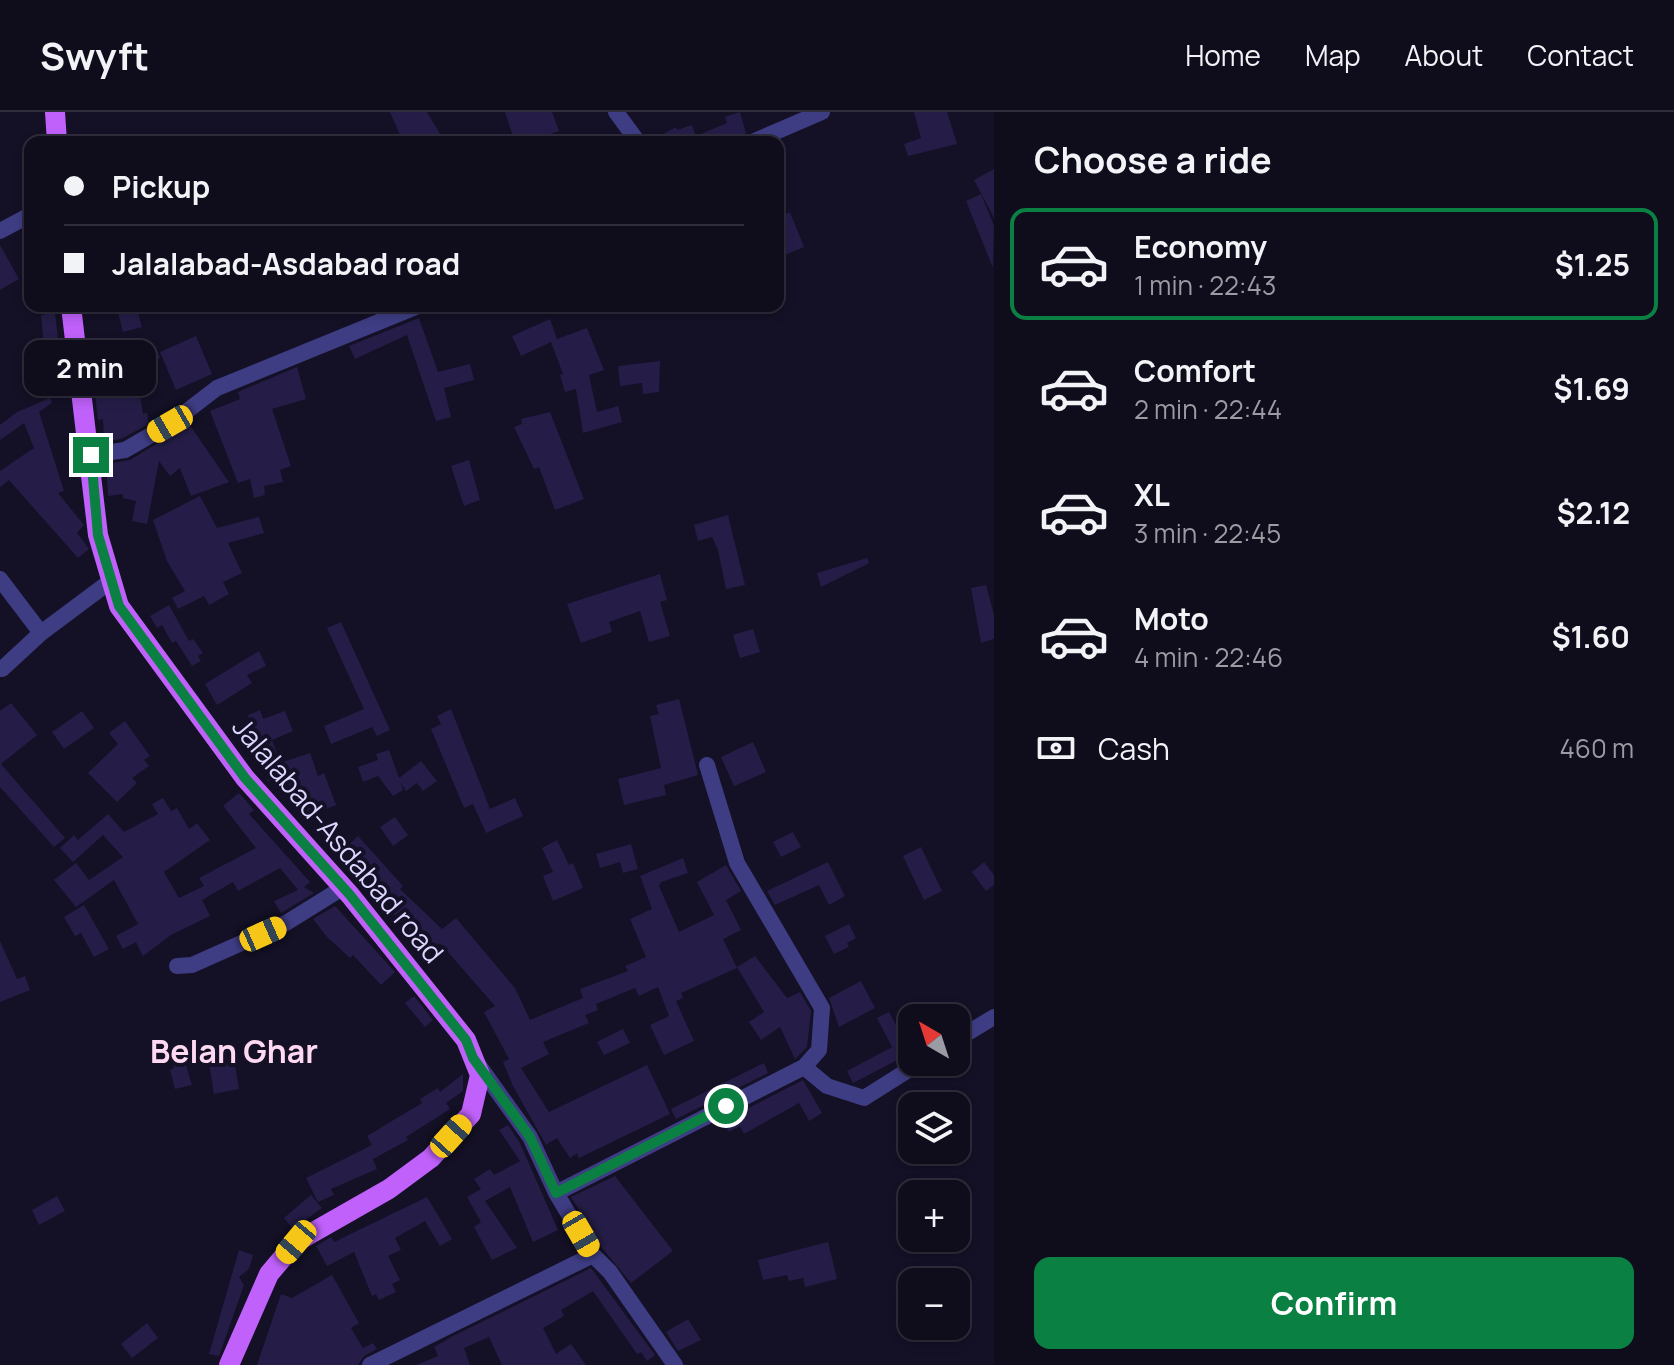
<!DOCTYPE html>
<meta charset="utf-8">
<style>
:root{--surface:#0f0c1c;--page:#1d1a29;--text:#f1f3f6;--muted:#9b9ba3;--line:#2f2c3b;--accent:#0b8043}
body{margin:0;font-family:Manrope,sans-serif;background:var(--page);color:var(--text);height:100vh;display:flex;flex-direction:column;font-size:30px;white-space:nowrap}
*{box-sizing:border-box;margin:0}
p{font-size:26px;color:var(--muted)}
.icon{flex:none;width:44px;height:44px;fill:none;stroke:currentColor;stroke-width:2;stroke-linecap:round;stroke-linejoin:round}
.map{position:relative;flex:1;overflow:hidden}
.panel{display:flex;flex-direction:column;background:var(--surface);width:680px}
.panel>*{flex:none}
.guide{position:absolute;left:24px;top:24px;width:760px;height:176px;border-radius:16px;box-shadow:0 4px 12px #0003,0 0 0 2px var(--line);display:grid;align-content:center;height:176px;padding:0 40px;background:var(--surface)}
.needle{width:52px;rotate:321deg}
.tools{position:absolute;left:898px;top:892px;display:grid;gap:16px}
.tools a{display:grid;place-items:center;width:72px;height:72px;border-radius:16px;background:var(--surface);box-shadow:0 4px 12px #0003,0 0 0 2px var(--line);font-size:40px}
.end{position:absolute;width:36px;height:36px;margin:-18px;border:10px solid #0b8043;background:#fff;box-shadow:0 0 0 4px #fff}
.from{border-radius:50%}
.bubble{position:absolute;height:56px;border-radius:16px;background:var(--surface);box-shadow:0 4px 12px #0003,0 0 0 2px var(--line);font-size:26px;font-weight:700;line-height:56px;text-align:center}
.car{position:absolute;width:24px;height:48px;margin:-24px -12px;border-radius:10px;box-shadow:0 0 6px 2px #0007;background:linear-gradient(#f5c518 24%,#345 0 40%,#f5c518 0 76%,#345 0 86%,#f5c518 0)}
.guide b{display:flex;align-items:center;gap:28px;height:76px;font-size:30px}
.guide b+b{border-top:2px solid var(--line)}
.guide i{width:20px;height:20px;background:var(--text)}
ul{padding:0;list-style:none}
li{display:flex;align-items:center;gap:24px;height:112px;margin:0 16px 12px;padding:0 24px;border:4px solid transparent;border-radius:16px}
li div{flex:1}
li b{display:block;font-size:30px}
li em{font-style:normal;font-weight:700}
li.current{border-color:var(--accent)}
li>.icon{width:72px;height:72px;stroke-width:1.5}
h2{padding:0 40px;font-size:36px;line-height:96px}
.pay{display:flex;align-items:center;gap:20px;height:88px;padding:0 40px;font-size:30px}
.pay p{margin-inline-start:auto}
.action{display:flex;gap:16px;margin-top:auto;padding:16px 40px}
.action a{flex:1;height:92px;border-radius:16px;background:var(--accent);color:#fff;font-size:32px;font-weight:700;line-height:92px;text-align:center}
header{display:flex;align-items:center;gap:48px;box-sizing:border-box;height:112px;padding:0 40px;background:var(--surface);border-bottom:2px solid var(--line)}
header strong{font-size:38px}
nav{display:flex;gap:44px;margin-inline-start:auto;font-size:28px}
main{display:flex;flex:1;min-height:0}
.map>svg:first-child{display:block}
</style>
<header>
<strong>Swyft</strong>
<nav><a>Home</a><a>Map</a><a>About</a><a>Contact</a></nav>
</header>
<main>
<div class="map">
<svg width="994" height="1253" viewBox="0 0 994 1253">
<rect width="100%" height="100%" fill="#141026"/>
<path fill="#251d47" d="M390 0H427L445 30H403Z
M505 0H552L559 19 528 30H515Z
M740 0 746 21 733 29 732 25 718 30H649L676 15 677 18 692 13 696 24 727 11 725 5Z
M914 0H947L957 32 908 44 904 32 921 26Z
M994 57V106L974 68Z
M981 82 994 114 993 156 966 89Z
M790 100 804 135 778 146V105Z
M0 133 19 167 0 178Z
M136 194 142 215 123 220 117 197Z
M55 201 63 270 48 272 41 203Z
M419 206 438 260 470 252 474 268 444 276 451 305 436 309 407 223 355 247 349 234Z
M550 207 557 227 587 216 604 258 589 263 597 300 618 294 622 310 583 321 576 277 565 280 560 263 563 262 551 230 521 244 512 224Z
M196 224 212 262 176 278 160 240Z
M154 233 160 246 136 258 143 302 147 301 149 312 121 327 104 330 103 307 98 308 91 249 110 243 112 253Z
M660 249 659 280 643 282 642 271 620 274 618 254Z
M297 255 306 287 272 297 291 354 280 358 283 370 264 374 265 383 254 386 250 367 238 371 210 299 240 287 238 280Z
M50 286 52 291 39 300 64 379 58 381 84 413 77 421 89 437 78 446 9 368 0 375V359L34 336 24 311 0 328V313L17 300Z
M550 300 584 387 555 398 539 355 534 357 514 315 522 312 521 307Z
M189 312 229 370 191 384 180 356 170 364 159 349 147 412 132 409 136 389 123 386V382L108 384 106 352 130 348Z
M469 348 480 388 464 394 451 354Z
M200 384 217 416 259 405 264 421 228 431 242 461 223 470 229 482 209 493 204 484 178 497 172 486 185 479 167 449 153 408Z
M728 403 745 473 726 477 718 438 712 425 698 429 694 413Z
M867 446 869 451 821 475 817 461Z
M660 462 667 488 660 490 670 524 649 530 640 499 609 510 612 520 581 531 567 492Z
M986 473 994 503V527L981 531 971 476Z
M169 493 189 529 193 527 203 541 198 544 201 549 192 554 176 529 172 531 162 513 157 516 150 504Z
M341 510 390 618 377 624 372 615 331 632 324 614 364 597 327 516Z
M753 517 760 540 740 546 733 523Z
M259 539 266 554 247 563 252 571 217 593 205 572Z
M679 587 698 663 664 673 666 683 624 693 618 667 661 656 650 604 659 602 656 593Z
M11 591 37 623 1 652 65 726 54 735 0 675V599Z
M451 597 490 697 515 686 523 704 486 721 473 692 464 696 431 617 441 612 437 604Z
M260 598 263 607 285 599 293 619 272 628 280 651 310 641 318 664 324 661 336 693 305 705 288 672 276 676 273 668 268 669 255 622 240 631 234 620 250 610 248 603Z
M82 599 94 616 64 637 52 620Z
M125 609 150 644 144 648 149 654 132 666 137 671 117 690 88 661 118 632 109 621Z
M753 630 766 660 734 674 721 645Z
M389 638 399 666 421 649 437 669 423 679 417 671 406 679 401 671 403 678 393 684 378 664 363 670 358 655 378 648 376 642Z
M239 681 254 698 249 702 310 770 304 775 314 781 281 801 274 789 298 778 280 756 238 779 233 770 202 788 210 804 171 823 143 844 136 830 123 837 116 824 138 812 114 768 76 795 54 768 76 751 89 768 123 745 103 723 73 750 60 736 74 723 78 728 108 702 124 720 158 702 152 692 163 686 171 699 177 696 189 717 197 711 210 728 164 760 179 786 204 774 199 766 256 736 223 694Z
M395 705 408 723 393 734 380 715Z
M793 720 801 735 781 745 773 730Z
M358 724 403 774 400 777 442 817 456 806 515 876 530 908 583 886 580 877 628 859 625 854 646 845 630 807 652 797 640 764 683 746 688 761 661 770 659 774 679 820 714 803 697 770 726 753 741 779 726 788 741 818 723 827 737 856 681 881 683 886 676 889 694 929 664 943 650 913 669 904 658 875 639 884 635 876 596 892 598 898 585 903 589 911 543 930 549 942 521 956 549 1000 647 953 670 1002 579 1046 577 1041 570 1046 557 1026 546 1033 513 974 503 950 509 947 484 900 495 894 440 831 434 837 427 829 424 832 392 801 398 794 345 736Z
M557 728 569 753 573 751 583 776 553 789 543 764 553 760 542 736Z
M631 732 638 757 623 761 620 750 600 756 596 742Z
M921 735 942 779 924 788 903 744Z
M828 750 845 784 829 793 819 773 775 793 767 779Z
M984 750 994 763V773L986 779 972 760Z
M84 793 109 837 94 845 81 821 75 824 64 805Z
M335 794 395 860 381 873 353 843 350 846 327 825 313 807Z
M849 812 856 826 847 831 849 835 834 842 825 824Z
M0 829 17 867 25 864 30 878 0 890Z
M755 844 787 886 800 880 811 899 807 935 795 947 780 915 761 928 749 910 764 900 737 855Z
M861 869 875 896 839 915 829 886Z
M414 884 433 908 425 915 405 891Z
M889 900 911 941 853 971 847 959 892 935 877 906Z
M623 917 630 931 604 943 597 930Z
M184 947 192 973 175 977 170 958 174 956 172 950Z
M234 947 239 977 214 982 209 951Z
M764 951 768 961 676 1007 671 997Z
M463 962V979L446 991 450 997 406 1025 408 1028 373 1047 377 1057 331 1077 334 1083 318 1090 306 1066 372 1033 367 1024 422 991 420 987 438 976 440 980Z
M803 968 822 1001 809 1009 799 991 744 1022 740 1014 729 1020 723 1009Z
M508 1013 520 1031 558 1118 533 1130 510 1075 485 1089 517 1136 492 1148 474 1115 481 1110 467 1085 481 1077 474 1067 490 1057 494 1063 520 1049 499 1018Z
M615 1064 673 1139 631 1171 602 1136 571 1085Z
M311 1083 322 1096 293 1117 284 1106Z
M57 1084 65 1099 39 1113 32 1098Z
M427 1085 452 1127 440 1134 425 1109 395 1126 401 1138 388 1144 400 1168 392 1172 396 1180 379 1188 376 1182 372 1184 354 1140 327 1154 316 1134 331 1125 334 1130Z
M828 1130 837 1167 805 1175 803 1166 789 1169 787 1163 763 1168 758 1148Z
M239 1138 253 1143 249 1157 239 1165 244 1173 219 1244 209 1242Z
M591 1156 655 1243 647 1249 641 1240 637 1242 593 1179 561 1198 564 1204 543 1216 556 1242 571 1232 586 1253H502L489 1225 464 1236 470 1253H416L438 1244 434 1235 453 1224Z
M332 1163 359 1211 351 1216 363 1236 373 1231 377 1237 364 1244 358 1253H257L281 1182 292 1186Z
M688 1207 701 1228 678 1239 666 1220Z
M147 1211 158 1226 132 1246 121 1232Z"/>
<g fill="none" stroke-linecap="round" stroke-linejoin="round">
<path stroke="#3e3d84" stroke-width="16" d="M616 0 638 30
M752 30 822 0
M0 119 30 103
M91 343 125 338 170 312 217 276 418 194
M0 467 41 521
M2 557 41 521 112 468
M707 653 737 751 822 896 819 938 804 955
M177 854 192 853 286 811 344 775
M956 928 994 905
M477 951 530 1025 556 1081 593 1143 610 1160 675 1253
M556 1081 804 955 827 974 864 986 921 950
M370 1253 593 1143"/>
<path stroke="#bf61fa" stroke-width="20" d="M55 0 57 30
M71 194 98 423 119 494 245 666 350 783 466 928 480 963 471 1002 431 1046 389 1077 296 1130 269 1162 229 1253"/>
</g>
<g fill="none" stroke-linecap="round" stroke-linejoin="round">
<path stroke="#0b8043" stroke-width="10" d="M91 343 98 423 119 494 245 666 350 783 466 928 473 946 530 1025 556 1081 726 994"/>
</g>
<g text-anchor="middle" stroke-width="8" stroke-linejoin="round" paint-order="stroke">
<g font-size="28" fill="#dbd7fe" stroke="#141026">
<text transform="translate(338 728) rotate(50)" y="10">Jalalabad-Asdabad road</text>
</g>
<g font-size="32" font-weight="bold" fill="#fed9f1" stroke="#141026">
<text x="234" y="951">Belan Ghar</text>
</g>
</g>
</svg>
<div class="tools">
<a><svg class="needle" viewBox="-14 -14 28 28"><path d="M0-13l5 13h-10z" fill="#e53935"/><path d="M0 13l5-13h-10z" fill="#9b9ba3"/></svg></a>
<a><svg class="icon" aria-label="layers" viewBox="0 0 24 24"><path d="M12 4l9 5-9 5-9-5zM3 14l9 5 9-5"/></svg></a>
<a>+</a>
<a>−</a>
</div>
<i class="end from" style="left:726px;top:994px"></i>
<i class="end" style="left:91px;top:343px"></i>
<div class="bubble" style="left:24px;top:228px;width:132px">2 min</div>
<i class="car" style="left:170px;top:312px;rotate:240deg"></i>
<i class="car" style="left:263px;top:822px;rotate:66deg"></i>
<i class="car" style="left:451px;top:1024px;rotate:42deg"></i>
<i class="car" style="left:581px;top:1122px;rotate:150deg"></i>
<i class="car" style="left:296px;top:1130px;rotate:220deg"></i>
<div class="guide">
<b><i class="from"></i>Pickup</b>
<b><i></i>Jalalabad-Asdabad road</b>
</div>
</div>
<section class="panel">
<h2>Choose a ride</h2>
<ul>
<li class="current"><svg class="icon" aria-label="car" viewBox="0 0 24 24"><path d="M5 17H2v-5l4-1 3-4h7l3 4 3 1v5h-3M9 17h6M6 11h13"/><circle cx="7" cy="17" r="2"/><circle cx="17" cy="17" r="2"/></svg><div><b>Economy</b><p>1 min · 22:43</p></div><em>$1.25</em></li>
<li><svg class="icon" aria-label="car" viewBox="0 0 24 24"><path d="M5 17H2v-5l4-1 3-4h7l3 4 3 1v5h-3M9 17h6M6 11h13"/><circle cx="7" cy="17" r="2"/><circle cx="17" cy="17" r="2"/></svg><div><b>Comfort</b><p>2 min · 22:44</p></div><em>$1.69</em></li>
<li><svg class="icon" aria-label="car" viewBox="0 0 24 24"><path d="M5 17H2v-5l4-1 3-4h7l3 4 3 1v5h-3M9 17h6M6 11h13"/><circle cx="7" cy="17" r="2"/><circle cx="17" cy="17" r="2"/></svg><div><b>XL</b><p>3 min · 22:45</p></div><em>$2.12</em></li>
<li><svg class="icon" aria-label="car" viewBox="0 0 24 24"><path d="M5 17H2v-5l4-1 3-4h7l3 4 3 1v5h-3M9 17h6M6 11h13"/><circle cx="7" cy="17" r="2"/><circle cx="17" cy="17" r="2"/></svg><div><b>Moto</b><p>4 min · 22:46</p></div><em>$1.60</em></li>
</ul>
<div class="pay"><svg class="icon" aria-label="cash" viewBox="0 0 24 24"><path d="M3 7h18v10H3z"/><circle cx="12" cy="12" r="2"/></svg>Cash<p>460 m</p></div>
<div class="action"><a>Confirm</a></div>
</section>
</main>
